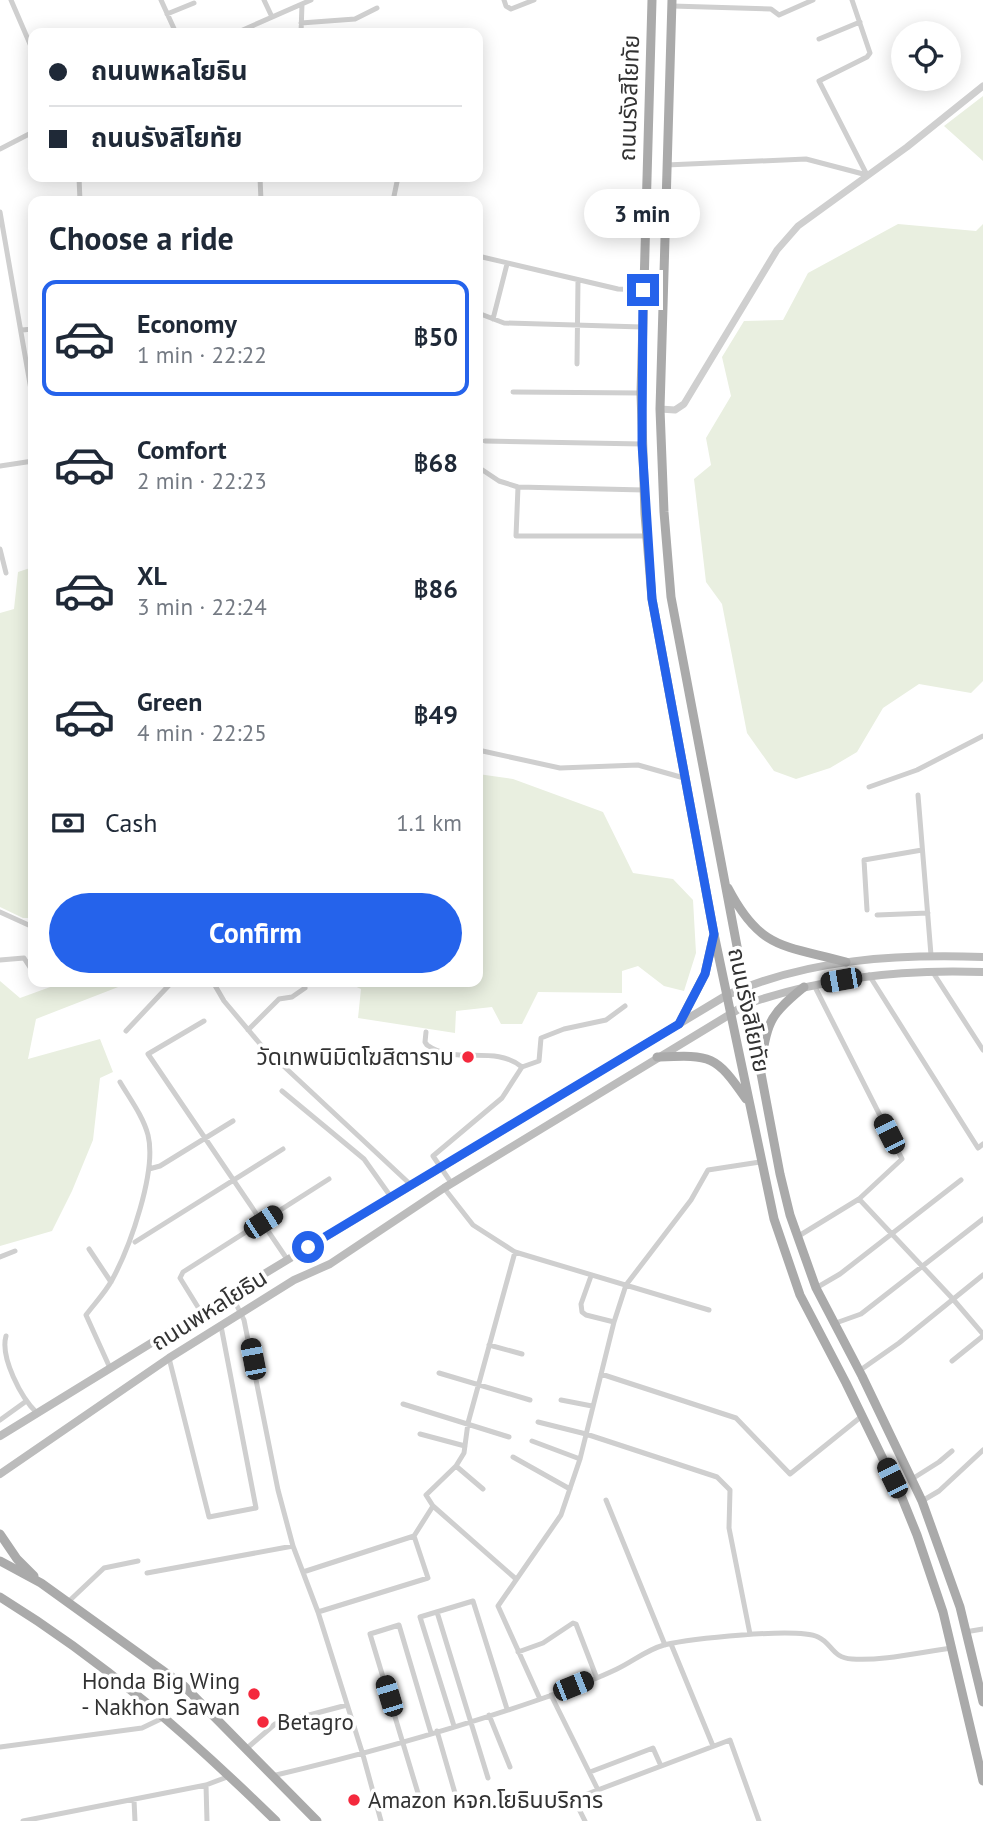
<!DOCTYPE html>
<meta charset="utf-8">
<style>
:root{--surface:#fff;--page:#f6f6f7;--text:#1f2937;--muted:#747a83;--line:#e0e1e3;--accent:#2563eb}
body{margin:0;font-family:"PT Sans","Noto Sans Thai",sans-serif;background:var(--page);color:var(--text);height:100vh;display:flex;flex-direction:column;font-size:26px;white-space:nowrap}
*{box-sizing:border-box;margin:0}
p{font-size:23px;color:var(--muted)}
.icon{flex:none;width:38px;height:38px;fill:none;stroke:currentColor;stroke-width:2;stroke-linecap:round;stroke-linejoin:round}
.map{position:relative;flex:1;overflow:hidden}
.sheet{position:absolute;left:28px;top:196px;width:455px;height:791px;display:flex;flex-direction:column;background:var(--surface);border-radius:14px;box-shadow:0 4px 18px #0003}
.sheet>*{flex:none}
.banner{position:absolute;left:28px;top:28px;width:455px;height:154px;border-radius:14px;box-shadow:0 4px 18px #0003;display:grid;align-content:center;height:154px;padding:0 21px;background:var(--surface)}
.tools{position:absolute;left:891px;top:21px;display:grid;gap:14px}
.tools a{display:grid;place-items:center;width:70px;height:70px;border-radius:50%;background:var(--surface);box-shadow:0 4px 18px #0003;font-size:35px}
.end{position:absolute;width:32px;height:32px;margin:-16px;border:9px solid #2563eb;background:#fff;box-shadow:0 0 0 4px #fff}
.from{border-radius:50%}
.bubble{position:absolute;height:49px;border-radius:24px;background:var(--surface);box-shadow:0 4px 18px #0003;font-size:23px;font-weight:600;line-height:49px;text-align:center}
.car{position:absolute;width:21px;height:42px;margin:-21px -10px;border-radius:9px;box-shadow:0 0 5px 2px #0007;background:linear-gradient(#222 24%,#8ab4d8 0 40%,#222 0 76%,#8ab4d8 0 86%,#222 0)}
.banner b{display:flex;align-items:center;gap:24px;height:66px;font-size:26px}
.banner b+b{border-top:2px solid var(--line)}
.banner i{width:18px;height:18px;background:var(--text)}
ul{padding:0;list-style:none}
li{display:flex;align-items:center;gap:21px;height:116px;margin:0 14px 10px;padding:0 7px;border:4px solid transparent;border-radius:14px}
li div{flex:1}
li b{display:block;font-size:26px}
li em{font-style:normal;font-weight:600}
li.selected{border-color:var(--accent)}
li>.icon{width:63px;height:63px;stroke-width:1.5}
h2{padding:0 21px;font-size:32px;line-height:84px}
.pay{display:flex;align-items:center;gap:18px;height:77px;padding:0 21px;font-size:26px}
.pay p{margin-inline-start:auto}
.button{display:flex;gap:14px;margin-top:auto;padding:14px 21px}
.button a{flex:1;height:80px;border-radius:42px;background:var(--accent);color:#fff;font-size:28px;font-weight:600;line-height:80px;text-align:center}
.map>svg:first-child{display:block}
</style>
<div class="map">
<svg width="983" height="1821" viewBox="0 0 983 1821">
<rect width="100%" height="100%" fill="#fff"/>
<path fill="#e9efe0" d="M983 96V161L944 126Z
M898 224 976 231 983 224V681L971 693 919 684 883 708 857 752 830 768 796 779 774 771 747 733 722 604 706 582 694 479 711 465 706 438 731 396 722 357 744 321 783 320 808 273Z
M33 567V918H23L0 907V613L14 609 18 572Z
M478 774 513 779 603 812 633 873 673 879 693 900 696 953 684 991 664 986 638 966 622 971V993L538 992 522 1024H501L492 1007 456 1011 455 1033 358 1018 361 989 346 982H478Z
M0 981 20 998 64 982H131L36 1019 28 1059 100 1039 113 1072 100 1078 93 1140 72 1191 52 1231 0 1246Z"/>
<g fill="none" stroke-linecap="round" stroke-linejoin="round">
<path stroke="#cfcfcf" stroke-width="5" d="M11 0 33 51
M161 0 176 33
M264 0 272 17
M504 0 506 6 511 9 534 0
M852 0 870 53 867 57 819 81 867 175
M672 6 771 9 779 15 813 0
M167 14 194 3
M301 23 355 19 377 8
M236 33 311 0
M301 33 302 4
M819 39 860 22
M0 149 33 132
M666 165 806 159 867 175
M79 177 80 201
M260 177 261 201
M393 201 398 177
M0 212 33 401
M478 256 618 289 643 290
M478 313 504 323 642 327
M493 319 507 264
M22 330 33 329
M577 364 578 280
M513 392 641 393
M485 441 642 444
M0 466 33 461
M478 467 499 481 518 487 644 490
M518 487 516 536H647
M0 549 6 573
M478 750 560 768 638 765 684 778
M869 787 917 770 983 736
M918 795 931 955
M867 910 864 860 922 850
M0 912 33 927
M877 915 928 913
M0 960 24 958 33 972
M932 971 983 1050
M869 975 978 1148 983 1144
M213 982 224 1001 261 1045 411 1185
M204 1021 148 1054 287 1259
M248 1030 279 999 292 997 305 988
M126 1031 172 982
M426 1032 425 1042 427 1045C456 1066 494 1044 522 1067
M282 1091 364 1159 391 1197
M149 1169 160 1166 233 1121
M452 1184 433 1156 502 1098 522 1067 539 1061 541 1038 564 1029 606 1020 625 1006
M444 1188 473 1225 515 1252 709 1310
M859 1199 952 1298 983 1334
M797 1237 859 1199 902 1159 814 985
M135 1242 283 1149
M89 1249 111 1282
M0 1257 15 1251
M591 1276 581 1304 582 1312 586 1315 614 1322
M816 1288 840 1274 961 1180
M231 1294 244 1320 278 1490 293 1546 318 1612 363 1755 381 1821
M201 1312 180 1278 183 1272 329 1179
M833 1324 861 1314 983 1219
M6 1336C0 1357 21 1398 37 1413
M489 1345 522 1354
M169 1358 209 1517 256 1508 221 1326
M952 1361 983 1336
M110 1368 86 1315C94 1304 105 1293 112 1280 130 1247 157 1171 148 1135 143 1116 130 1099 120 1082
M859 1371 899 1343 983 1275
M439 1373 530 1400
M601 1374 736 1418 790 1474 862 1416
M561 1400 592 1406
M403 1404 509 1437
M0 1420 25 1402
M538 1422 586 1434 717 1477 730 1490 729 1528 750 1634
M420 1434 465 1446
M532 1441 580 1459
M513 1457 570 1489
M456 1466 483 1489
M912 1479 939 1462 952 1451
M606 1500 665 1645
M922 1501 939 1491 983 1450
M433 1506 516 1579
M414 1536 433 1506 426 1495 456 1466 464 1453 468 1423 515 1252
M303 1572 414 1536 428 1578 318 1612
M147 1573 293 1546
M67 1603 104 1568 138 1561
M437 1612 488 1778
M965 1632 983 1629
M671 1644 713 1746
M518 1652 543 1643 573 1623 576 1624 596 1676
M551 1695 598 1790
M540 1699 498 1606 561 1515 580 1459 614 1322 626 1285 691 1200 708 1170 760 1162
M489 1715 510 1767
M454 1726 420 1617 473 1601 507 1709
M437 1731 457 1800
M0 1747 142 1728 165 1717
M246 1749 275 1724 347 1705
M590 1772 653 1748 661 1766
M272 1776C362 1755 451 1730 538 1700 564 1691 592 1681 617 1669 634 1661 646 1650 664 1645 689 1639 796 1627 818 1637 832 1643 832 1658 852 1659 885 1661 920 1652 952 1648
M206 1785 207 1821
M134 1800 135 1821
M421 1803 370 1634 399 1625 431 1733
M23 1821 206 1785 230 1776
M585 1821 574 1799 730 1740 759 1821"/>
<path stroke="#cfcfcf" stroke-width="7" d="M660 409 675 410 684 404 777 250 798 226 907 147 983 86"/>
<path stroke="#bcbcbc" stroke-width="8" d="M0 1436 244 1286 727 995C808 959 896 954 983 957
M0 1474 169 1358 294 1280 330 1264 444 1188 747 1004C824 977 903 969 983 972"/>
<path stroke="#aaa" stroke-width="9" d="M652 0 641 393 645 514 652 599 714 934 774 1219 800 1295 846 1383 902 1498 917 1535 943 1612 983 1781
M672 0 660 409 664 512 671 597 780 1174 790 1215 816 1288 862 1376 922 1501 960 1607 983 1702
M728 888C761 951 784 945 846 962
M679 1024 705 974 713 938
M657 1057C711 1055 715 1054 746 1099
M762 1061C766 1021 773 1012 804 987
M0 1534 17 1559 34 1576
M0 1561 41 1583 184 1686 317 1821
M0 1597C104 1661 189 1736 276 1821"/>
</g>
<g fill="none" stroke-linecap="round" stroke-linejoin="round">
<path stroke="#2563eb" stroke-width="9" d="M308 1247 679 1024 705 974 714 934 652 599 642 444 643 290"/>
</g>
<g fill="#f4293d" stroke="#fff" stroke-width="2.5">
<circle cx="468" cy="1057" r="7"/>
<circle cx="254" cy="1694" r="7"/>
<circle cx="263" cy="1722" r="7"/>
<circle cx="354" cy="1800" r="7"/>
</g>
<g text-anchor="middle" stroke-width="7" stroke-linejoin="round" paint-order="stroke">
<g font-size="23" fill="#323232" stroke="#fff">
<text transform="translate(629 98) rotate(-88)" y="8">ถนนรังสิโยทัย</text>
<text transform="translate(749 1010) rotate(78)" y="8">ถนนรังสิโยทัย</text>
<text transform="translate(209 1310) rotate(-32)" y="8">ถนนพหลโยธิน</text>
</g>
<g font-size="23" fill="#323232" stroke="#fff" text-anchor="end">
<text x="454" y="1065">วัดเทพนิมิตโฆสิตาราม</text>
<text x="240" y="1689">Honda Big Wing<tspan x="240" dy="26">- Nakhon Sawan</tspan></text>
<text x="277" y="1730" text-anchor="start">Betagro</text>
<text x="368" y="1808" text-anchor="start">Amazon หจก.โยธินบริการ</text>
</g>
</g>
</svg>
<div class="tools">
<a><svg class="icon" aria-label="locate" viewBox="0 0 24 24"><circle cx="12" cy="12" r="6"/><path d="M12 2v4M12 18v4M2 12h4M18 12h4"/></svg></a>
</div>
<i class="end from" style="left:308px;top:1247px"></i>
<i class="end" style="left:643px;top:290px"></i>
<div class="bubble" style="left:584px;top:189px;width:116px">3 min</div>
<i class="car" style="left:841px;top:980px;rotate:260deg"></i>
<i class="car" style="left:889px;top:1134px;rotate:333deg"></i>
<i class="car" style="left:263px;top:1222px;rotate:57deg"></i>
<i class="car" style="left:253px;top:1359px;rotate:349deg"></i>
<i class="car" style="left:892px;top:1478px;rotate:334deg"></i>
<i class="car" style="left:573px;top:1686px;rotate:68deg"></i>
<i class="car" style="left:389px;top:1696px;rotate:343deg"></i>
<div class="banner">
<b><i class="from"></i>ถนนพหลโยธิน</b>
<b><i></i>ถนนรังสิโยทัย</b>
</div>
<section class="sheet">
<h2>Choose a ride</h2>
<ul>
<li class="selected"><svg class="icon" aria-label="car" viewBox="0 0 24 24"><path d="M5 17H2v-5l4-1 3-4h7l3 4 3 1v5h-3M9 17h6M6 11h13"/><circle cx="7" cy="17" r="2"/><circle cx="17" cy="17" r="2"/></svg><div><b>Economy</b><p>1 min · 22:22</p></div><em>฿50</em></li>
<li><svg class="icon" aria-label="car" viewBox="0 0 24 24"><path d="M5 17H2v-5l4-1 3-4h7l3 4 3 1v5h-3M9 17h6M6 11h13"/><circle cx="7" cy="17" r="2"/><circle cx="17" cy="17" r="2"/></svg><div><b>Comfort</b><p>2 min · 22:23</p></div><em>฿68</em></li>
<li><svg class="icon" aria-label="car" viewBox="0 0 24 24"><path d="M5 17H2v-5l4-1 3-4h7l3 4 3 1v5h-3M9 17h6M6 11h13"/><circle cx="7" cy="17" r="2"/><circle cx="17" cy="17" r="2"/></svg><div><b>XL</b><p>3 min · 22:24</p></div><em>฿86</em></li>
<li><svg class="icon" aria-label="car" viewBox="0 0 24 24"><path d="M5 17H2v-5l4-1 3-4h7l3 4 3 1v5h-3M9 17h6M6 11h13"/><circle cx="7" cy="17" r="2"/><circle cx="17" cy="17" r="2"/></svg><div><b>Green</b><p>4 min · 22:25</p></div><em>฿49</em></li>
</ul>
<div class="pay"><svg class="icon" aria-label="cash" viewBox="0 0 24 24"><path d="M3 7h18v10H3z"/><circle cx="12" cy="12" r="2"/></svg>Cash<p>1.1 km</p></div>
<div class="button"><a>Confirm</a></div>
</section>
</div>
